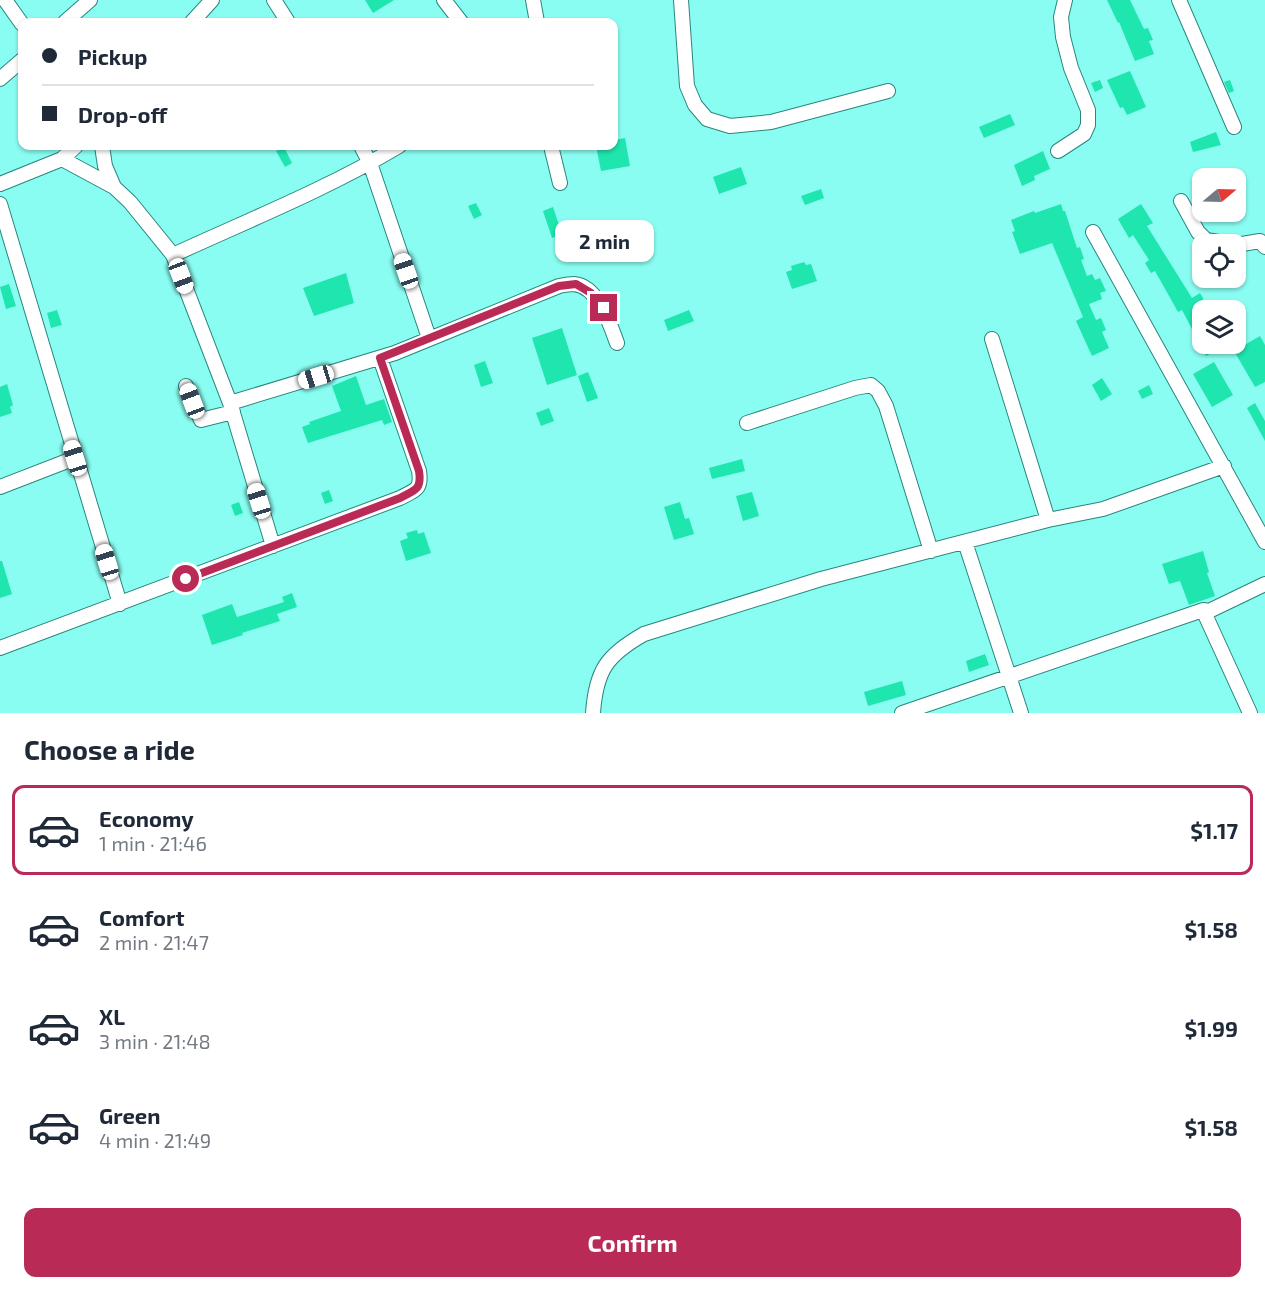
<!DOCTYPE html>
<meta charset="utf-8">
<style>
:root{--surface:#fff;--page:#f2f2f3;--text:#1f2937;--muted:#747a83;--line:#e0e1e3;--accent:#b92a57}
body{margin:0;font-family:"Exo 2",sans-serif;background:var(--page);color:var(--text);height:100vh;display:flex;flex-direction:column;font-size:22px;white-space:nowrap}
*{box-sizing:border-box;margin:0}
p{font-size:20px;color:var(--muted)}
.icon{flex:none;width:33px;height:33px;fill:none;stroke:currentColor;stroke-width:2;stroke-linecap:round;stroke-linejoin:round}
.map{position:relative;height:713px;overflow:hidden}
.drawer{display:flex;flex-direction:column;background:var(--surface);flex:1}
.drawer>*{flex:none}
.hud{position:absolute;left:18px;top:18px;width:600px;height:132px;border-radius:12px;box-shadow:0 2px 4px #0004;display:grid;align-content:center;height:132px;padding:0 24px;background:var(--surface)}
.needle{width:39px;rotate:71deg}
.tools{position:absolute;left:1192px;top:168px;display:grid;gap:12px}
.tools a{display:grid;place-items:center;width:54px;height:54px;border-radius:12px;background:var(--surface);box-shadow:0 2px 4px #0004;font-size:30px}
.end{position:absolute;width:27px;height:27px;margin:-14px;border:8px solid #b92a57;background:#fff;box-shadow:0 0 0 3px #fff}
.from{border-radius:50%}
.bubble{position:absolute;height:42px;border-radius:12px;background:var(--surface);box-shadow:0 2px 4px #0004;font-size:20px;font-weight:700;line-height:42px;text-align:center}
.car{position:absolute;width:18px;height:36px;margin:-18px -9px;border-radius:8px;box-shadow:0 0 4px 2px #0007;background:linear-gradient(#fff 24%,#345 0 40%,#fff 0 76%,#345 0 86%,#fff 0)}
.hud b{display:flex;align-items:center;gap:21px;height:57px;font-size:22px}
.hud b+b{border-top:2px solid var(--line)}
.hud i{width:15px;height:15px;background:var(--text)}
ul{padding:0;list-style:none}
li{display:flex;align-items:center;gap:18px;height:90px;margin:0 12px 9px;padding:0 12px;border:3px solid transparent;border-radius:12px}
li div{flex:1}
li b{display:block;font-size:22px}
li em{font-style:normal;font-weight:700}
li.current{border-color:var(--accent)}
li>.icon{width:54px;height:54px;stroke-width:1.5}
h2{padding:0 24px;font-size:27px;line-height:72px}
.button{display:flex;gap:12px;margin-top:auto;padding:12px 24px}
.button a{flex:1;height:69px;border-radius:12px;background:var(--accent);color:#fff;font-size:24px;font-weight:700;line-height:69px;text-align:center}
.map>svg:first-child{display:block}
</style>
<div class="map">
<svg width="1265" height="713" viewBox="0 0 1265 713">
<rect width="100%" height="100%" fill="#8afdf2"/>
<path fill="#1fe5af" d="M365 0H394L373 13Z
M1107 0H1130L1144 29 1148 28 1153 40 1149 41 1154 54 1135 61 1119 22 1118 23Z
M1130 71 1146 107 1127 115 1123 107 1120 108 1107 80Z
M1100 80 1103 88 1095 92 1091 83Z
M1230 80 1234 91 1229 93 1224 82Z
M1010 114 1015 125 984 138 979 127Z
M1216 132 1221 145 1193 152 1190 142Z
M625 138 630 166 601 171 596 146H614V140Z
M284 147 292 163 285 167 276 151Z
M1043 151 1050 169 1034 176 1035 180 1022 186 1014 165Z
M741 167 747 184 719 194 713 177Z
M821 189 824 198 805 205 801 196Z
M476 203 482 215 474 219 468 206Z
M1061 204 1063 211H1065L1077 248 1080 247 1084 259 1081 260 1087 276 1092 274 1095 280 1100 278 1106 291 1100 293 1102 299 1089 304 1096 320 1101 318 1106 330 1102 332 1109 348 1092 356 1076 321 1083 317 1052 243 1020 254 1012 232 1015 231 1011 220 1034 211 1035 213Z
M1141 204 1153 223 1147 226 1192 298 1200 293 1203 298V344H1230L1206 356 1182 310 1178 312 1155 271 1151 273 1145 263 1149 260 1133 235 1129 238 1118 219Z
M553 207 562 234 552 238 543 211Z
M804 262 806 265 811 264 817 281 792 289 786 272 792 270 791 266Z
M346 273 354 303 314 316 303 288Z
M9 284 16 306 6 309 0 287Z
M57 310 62 325 51 328 47 313Z
M689 310 694 321 668 331 664 320Z
M562 328 577 375 547 385 532 338Z
M1260 336 1265 345V382L1255 387 1234 351Z
M485 361 493 383 481 387 474 365Z
M1214 362 1233 395 1212 407 1193 374Z
M588 372 598 398 587 402 578 376Z
M356 376 366 405 384 399 392 422 384 425 382 420 308 443 302 427 310 424 309 422 341 411 332 386Z
M1102 378 1112 394 1101 401 1092 385Z
M7 384 13 405 10 407 12 413 0 417V387Z
M1149 385 1153 394 1142 399 1138 391Z
M1255 403 1265 421V441L1247 408Z
M549 408 554 421 541 426 536 413Z
M742 459 745 471 712 479 709 468Z
M329 490 333 501 325 504 321 493Z
M752 492 759 516 743 521 736 496Z
M239 502 243 513 235 516 231 505Z
M680 502 685 519 689 518 694 534 674 540 664 507Z
M417 530 418 534 424 532 431 553 406 561 400 541 408 538 406 533Z
M1203 551 1209 572 1207 573 1215 596 1189 605 1180 581 1169 584 1162 564Z
M0 561H2L12 594 0 598Z
M292 593 297 607 277 614 280 621 242 633 243 635 212 645 202 615 232 604 237 617 284 602 282 597Z
M985 654 989 665 969 672 966 661Z
M902 681 906 695 868 706 864 692Z"/>
<g fill="none" stroke-linecap="round" stroke-linejoin="round">
<defs>
<path id="minor" d="M5 0 22 24
M274 0 288 22
M444 0 461 22
M533 0 537 22
M681 0 687 86 695 105 707 119 730 126 771 122 888 91
M1179 0 1234 127
M65 22 90 0
M192 22 212 0
M0 79 22 60
M102 146 105 166 114 187
M361 146 370 163 429 338
M551 146 560 183
M1058 151 1084 134 1088 125V110L1071 68 1063 37 1061 17 1065 0
M62 159 114 187 130 202 173 255 230 403 273 546
M0 184 62 159 76 146
M1181 201 1198 232 1206 240 1231 244
M0 204 120 604
M1093 232 1265 542
M1236 245 1260 241 1265 247
M173 255C249 220 327 189 399 146
M992 339 1048 520
M186 386 201 420 233 412
M230 403 395 353 559 286C564 285 569 284 574 284 598 286 610 324 617 343
M747 423 855 388 871 385 878 391 886 406 931 551
M0 487 75 458
M965 542 1021 713
M1203 610 1250 713
M0 648 400 498C415 490 422 490 419 471L380 358
M593 713C596 670 607 655 644 634L821 579 1048 520 1103 509 1224 466
M902 713 1203 610 1209 611 1265 584"/>
</defs>
<use href="#minor" stroke="#29867e" stroke-width="16"/>
<use href="#minor" stroke="#fff" stroke-width="14"/>
</g>
<g fill="none" stroke-linecap="round" stroke-linejoin="round">
<path stroke="#b92a57" stroke-width="8" d="M186 579 400 498C415 490 422 490 419 471L380 358 559 286 576 284 591 293 604 308"/>
</g>
</svg>
<div class="tools">
<a><svg class="needle" viewBox="-14 -14 28 28"><path d="M0-13l5 13h-10z" fill="#e53935"/><path d="M0 13l5-13h-10z" fill="#747a83"/></svg></a>
<a><svg class="icon" aria-label="locate" viewBox="0 0 24 24"><circle cx="12" cy="12" r="6"/><path d="M12 2v4M12 18v4M2 12h4M18 12h4"/></svg></a>
<a><svg class="icon" aria-label="layers" viewBox="0 0 24 24"><path d="M12 4l9 5-9 5-9-5zM3 14l9 5 9-5"/></svg></a>
</div>
<i class="end from" style="left:186px;top:579px"></i>
<i class="end" style="left:604px;top:308px"></i>
<div class="bubble" style="left:555px;top:220px;width:99px">2 min</div>
<i class="car" style="left:406px;top:271px;rotate:341deg"></i>
<i class="car" style="left:181px;top:276px;rotate:159deg"></i>
<i class="car" style="left:316px;top:377px;rotate:253deg"></i>
<i class="car" style="left:192px;top:401px;rotate:339deg"></i>
<i class="car" style="left:75px;top:458px;rotate:343deg"></i>
<i class="car" style="left:259px;top:501px;rotate:343deg"></i>
<i class="car" style="left:107px;top:562px;rotate:343deg"></i>
<div class="hud">
<b><i class="from"></i>Pickup</b>
<b><i></i>Drop-off</b>
</div>
</div>
<section class="drawer">
<h2>Choose a ride</h2>
<ul>
<li class="current"><svg class="icon" aria-label="car" viewBox="0 0 24 24"><path d="M5 17H2v-5l4-1 3-4h7l3 4 3 1v5h-3M9 17h6M6 11h13"/><circle cx="7" cy="17" r="2"/><circle cx="17" cy="17" r="2"/></svg><div><b>Economy</b><p>1 min · 21:46</p></div><em>$1.17</em></li>
<li><svg class="icon" aria-label="car" viewBox="0 0 24 24"><path d="M5 17H2v-5l4-1 3-4h7l3 4 3 1v5h-3M9 17h6M6 11h13"/><circle cx="7" cy="17" r="2"/><circle cx="17" cy="17" r="2"/></svg><div><b>Comfort</b><p>2 min · 21:47</p></div><em>$1.58</em></li>
<li><svg class="icon" aria-label="car" viewBox="0 0 24 24"><path d="M5 17H2v-5l4-1 3-4h7l3 4 3 1v5h-3M9 17h6M6 11h13"/><circle cx="7" cy="17" r="2"/><circle cx="17" cy="17" r="2"/></svg><div><b>XL</b><p>3 min · 21:48</p></div><em>$1.99</em></li>
<li><svg class="icon" aria-label="car" viewBox="0 0 24 24"><path d="M5 17H2v-5l4-1 3-4h7l3 4 3 1v5h-3M9 17h6M6 11h13"/><circle cx="7" cy="17" r="2"/><circle cx="17" cy="17" r="2"/></svg><div><b>Green</b><p>4 min · 21:49</p></div><em>$1.58</em></li>
</ul>
<div class="button"><a>Confirm</a></div>
</section>
